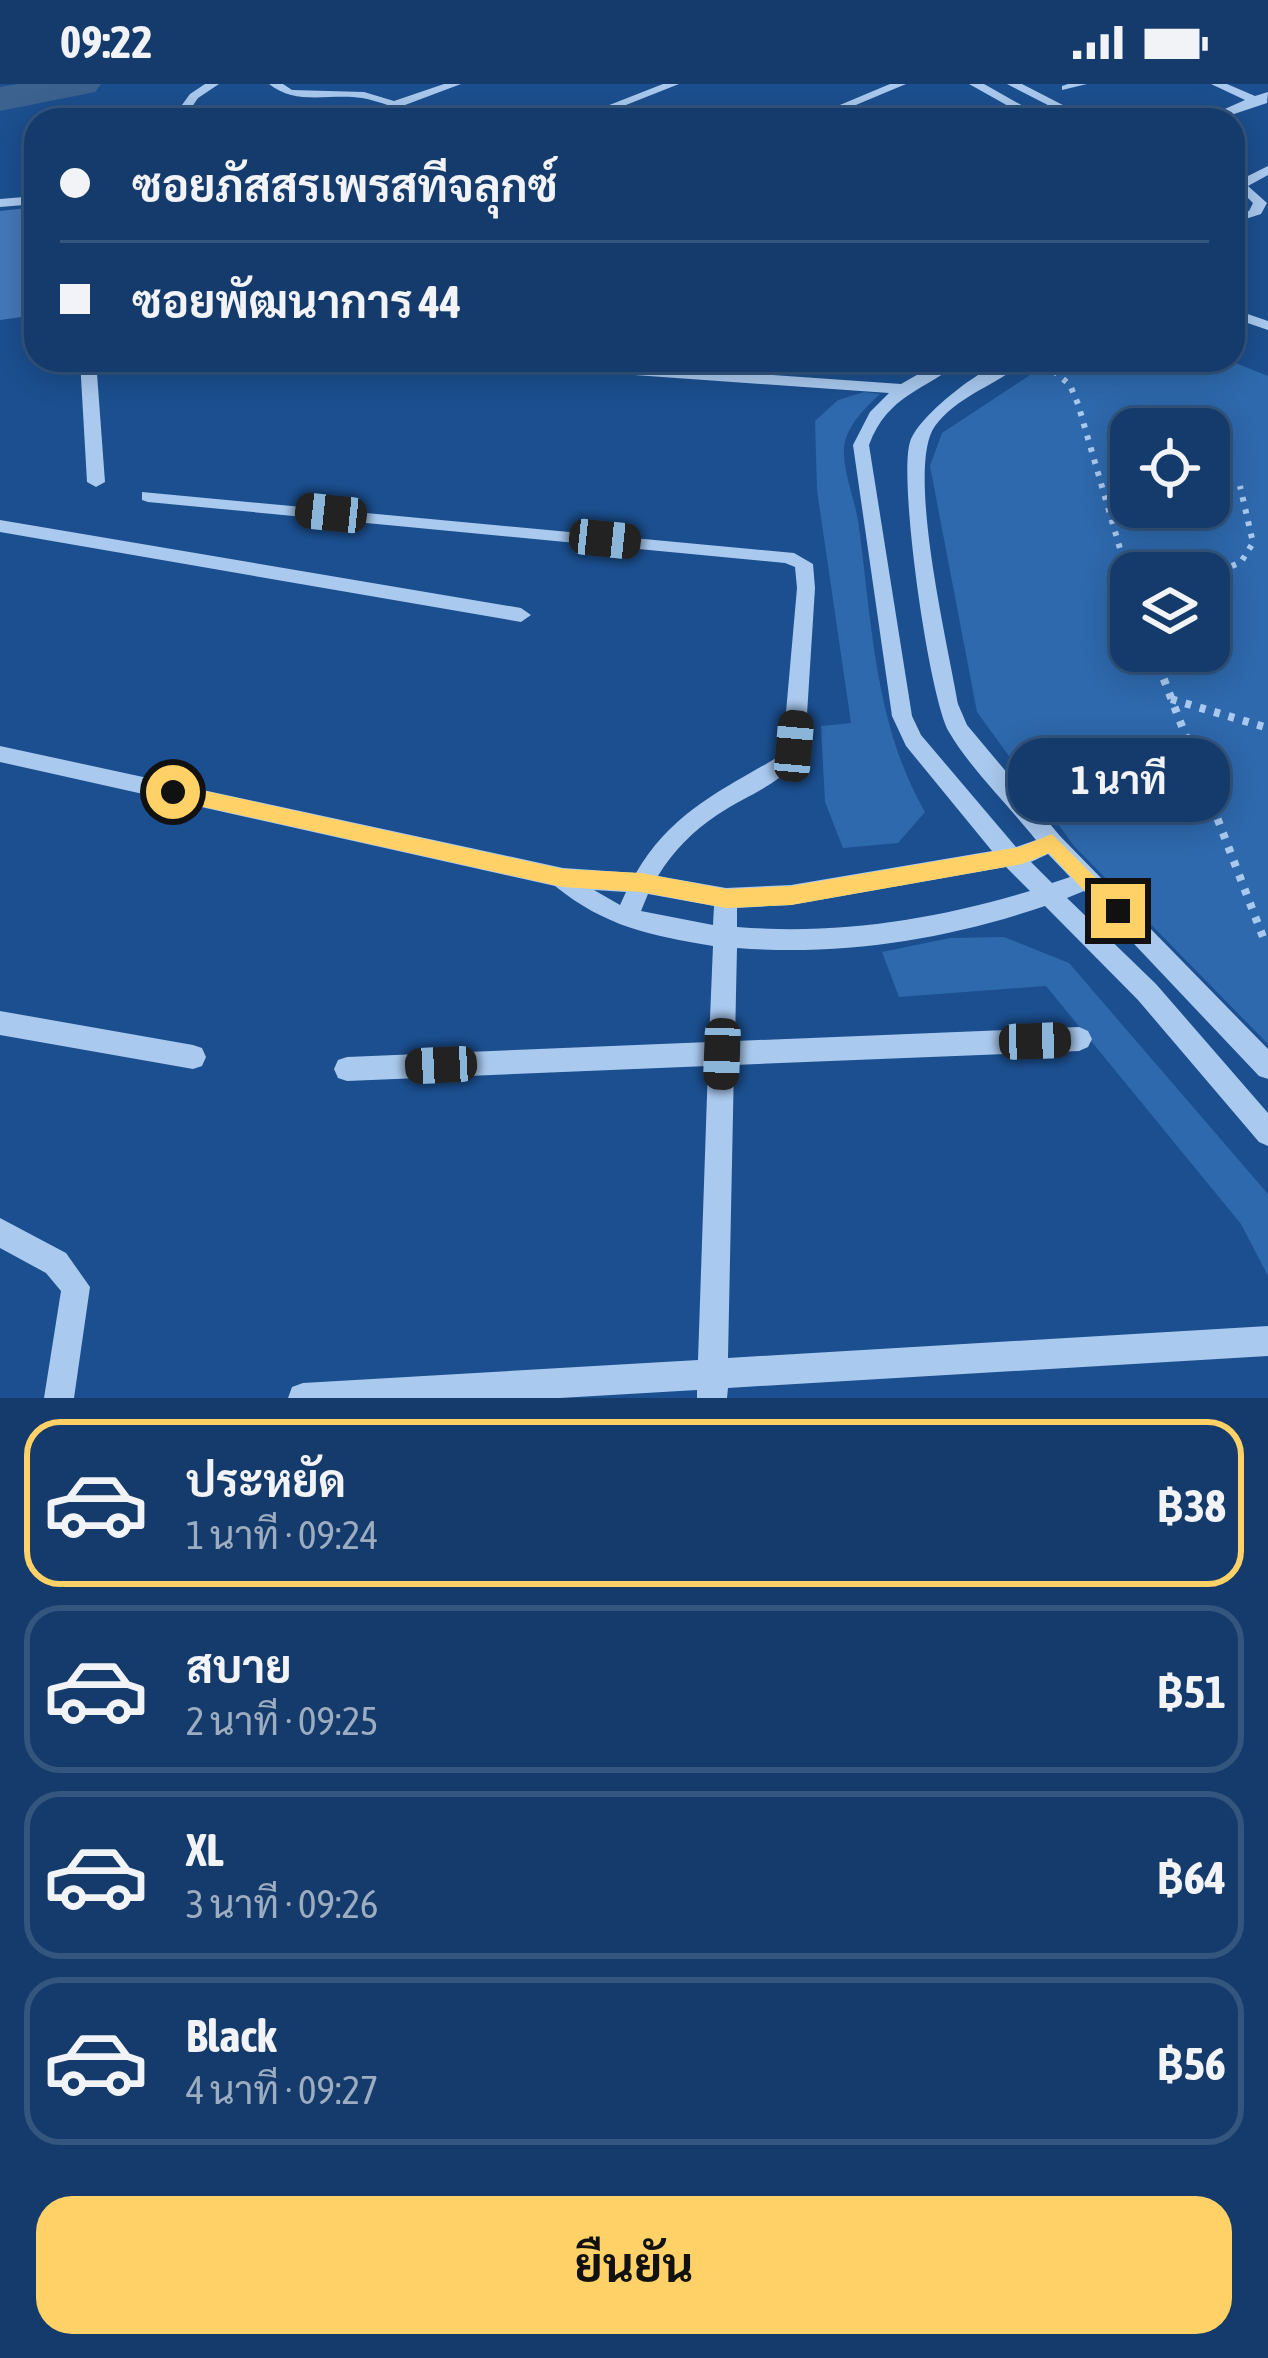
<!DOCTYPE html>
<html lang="th">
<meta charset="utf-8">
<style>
:root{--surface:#143b6b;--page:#214673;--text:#f1f3f6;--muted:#9dadc1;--line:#33557e;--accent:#ffd166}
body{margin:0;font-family:"Asap Condensed",Sarabun,sans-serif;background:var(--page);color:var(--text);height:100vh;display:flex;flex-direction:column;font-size:45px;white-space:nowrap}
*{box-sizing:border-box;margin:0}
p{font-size:39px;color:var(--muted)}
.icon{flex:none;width:66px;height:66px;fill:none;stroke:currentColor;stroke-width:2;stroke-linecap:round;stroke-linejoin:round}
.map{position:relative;height:1314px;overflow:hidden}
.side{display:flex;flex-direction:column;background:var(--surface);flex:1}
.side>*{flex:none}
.guide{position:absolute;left:24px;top:24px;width:1221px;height:264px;border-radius:36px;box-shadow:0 6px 30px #0003,0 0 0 3px var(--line);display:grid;align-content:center;height:264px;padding:0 36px;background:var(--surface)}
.fabs{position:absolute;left:1110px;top:324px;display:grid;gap:24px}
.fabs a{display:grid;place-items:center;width:120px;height:120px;border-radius:24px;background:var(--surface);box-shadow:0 6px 30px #0003,0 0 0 3px var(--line);font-size:60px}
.end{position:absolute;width:54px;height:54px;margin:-27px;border:15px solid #ffd166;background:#111;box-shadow:0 0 0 6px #111}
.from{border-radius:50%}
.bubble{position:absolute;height:84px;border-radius:36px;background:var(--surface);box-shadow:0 6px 30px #0003,0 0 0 3px var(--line);font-size:39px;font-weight:700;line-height:84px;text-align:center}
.car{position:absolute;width:36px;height:72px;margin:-36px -18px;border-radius:15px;box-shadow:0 0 9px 3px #0007;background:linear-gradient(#222 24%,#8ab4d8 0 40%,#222 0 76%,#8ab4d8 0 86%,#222 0)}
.guide b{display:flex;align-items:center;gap:42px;height:114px;font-size:45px}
.guide b+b{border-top:3px solid var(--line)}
.guide i{width:30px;height:30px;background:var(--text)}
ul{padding:21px 0 0;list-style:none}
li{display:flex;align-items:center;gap:36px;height:168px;margin:0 24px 18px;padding:0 12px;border:6px solid var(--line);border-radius:36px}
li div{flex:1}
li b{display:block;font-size:45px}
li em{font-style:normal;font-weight:700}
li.selected{border-color:var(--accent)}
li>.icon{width:108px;height:108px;stroke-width:1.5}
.cta{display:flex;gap:24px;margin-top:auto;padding:24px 36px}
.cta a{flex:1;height:138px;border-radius:36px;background:var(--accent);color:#111;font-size:48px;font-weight:700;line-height:138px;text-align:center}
.status{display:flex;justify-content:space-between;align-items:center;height:84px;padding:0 60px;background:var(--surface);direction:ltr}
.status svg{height:33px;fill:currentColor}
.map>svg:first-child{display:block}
</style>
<div class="status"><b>09:22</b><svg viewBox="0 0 49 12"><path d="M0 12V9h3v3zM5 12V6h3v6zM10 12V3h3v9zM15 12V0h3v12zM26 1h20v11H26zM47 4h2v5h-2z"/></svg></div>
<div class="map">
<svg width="1268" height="1314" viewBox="0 0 1268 1314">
<rect width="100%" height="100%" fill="#1b4f8f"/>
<path fill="#2e69ad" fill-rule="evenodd" d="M1053 276H1228L1268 292V960L1074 762 977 628 930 382 942 349ZM1209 345V423H1131V345ZM1209 489V567H1131V489Z
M864 308 880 310C863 326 842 346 844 371 845 394 856 419 859 443 872 541 875 641 925 728L898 759 843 764 825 718 821 642 851 639 817 406 815 337 838 316Z
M1004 853 1069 879 1268 1110V1192L1241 1140 1046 902 899 913 882 868 950 854Z"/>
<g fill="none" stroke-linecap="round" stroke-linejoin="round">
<path fill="#3c6290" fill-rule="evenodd" d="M17 0H101L95 8 0 27V3Z"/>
</g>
<path fill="#4478b7" d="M36 123 28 191 36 190V231L0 236V127Z"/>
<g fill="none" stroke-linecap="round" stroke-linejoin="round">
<path stroke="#a9c9ee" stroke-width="6" stroke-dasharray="4.5 8" stroke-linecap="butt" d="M1044 279 1070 301 1078 320 1130 499
M1209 492 1241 478 1253 459 1240 402"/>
<path stroke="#a9c9ee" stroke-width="8" stroke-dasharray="6 9" stroke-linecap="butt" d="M1129 496 1131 504
M1153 567 1263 853
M1171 615 1268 644"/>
<path fill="#a9c9ee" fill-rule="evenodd" d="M205 0H219L198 14 183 36H171L190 10Z
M269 0H283L292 6 364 8 394 17 444 0H461L405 21 446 36C416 36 391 19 362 14 330 9 296 22 269 0Z
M663 0H679L588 36H571Z
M890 0H906L820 36H804Z
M969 0H984L1048 36H1033Z
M1007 0H1022L1092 36H1077Z
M1068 0H1087L1062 6V2Z
M1211 0H1227L1255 12 1268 8 1267 19 1216 36H1200L1245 16Z
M1268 82V91L1248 102 1267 119 1261 130 1233 139V131L1249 127 1253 119 1244 110 1233 105V96L1238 97Z
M36 112V120L0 123V115Z
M1233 225 1268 237V246L1233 234Z
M80 276H96L105 398 96 403 87 398Z
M486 276H560L901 300 943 276H962C925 307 888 310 869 361L912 632 921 651 1016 763 1036 756C1010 723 969 683 949 648 929 613 898 396 910 358 919 331 981 284 1007 276 1013 274 1020 276 1026 276 998 301 958 311 935 342 905 384 949 565 958 620L967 641 1060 752 1268 965V995L1259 992 1084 807 1067 814 1156 900 1268 1029V1062L1259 1058 1138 916 1045 822C945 856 842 872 737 864L735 957 1079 943 1088 947 1092 955 1088 963 1079 967 734 981 728 1274 1268 1242V1272L728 1304 727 1314H697V1306L560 1314H288L292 1303 303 1299 698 1276 708 982 347 997 338 994 334 985 338 976 347 973 709 958 713 862C649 851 606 843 555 802L0 678V662L563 784 636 789C671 729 720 707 778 673L783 662 797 504 795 483 785 479 148 418 142 416V408L794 469 813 480 815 504 805 662C787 700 751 708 717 731 693 747 673 767 658 792L726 804 791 801 992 767 906 662 892 632 853 361 870 328 889 309 494 281ZM1048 770 1070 793 1052 799 1031 778ZM1006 783 1030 807C933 836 838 851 737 843V824L791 821ZM594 806 626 808 620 821ZM648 810 714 822 713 841 641 827Z
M0 436 521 524 531 531 521 538 0 448Z
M0 927 193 961 202 964 206 973 202 982 193 985 0 951Z
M0 1134 66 1169 90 1203 74 1314H44L61 1207 46 1189 0 1164Z"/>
</g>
<path fill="#ffd166" d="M173 700 563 785 641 789 726 805 791 802 1020 763 1052 750 1129 827 1126 834H1110L1049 769 1022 780 791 821 726 824 641 808 563 803 173 716 163 708Z"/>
</svg>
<div class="fabs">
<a><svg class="icon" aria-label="locate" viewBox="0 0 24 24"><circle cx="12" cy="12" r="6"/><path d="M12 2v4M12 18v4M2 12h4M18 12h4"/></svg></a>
<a><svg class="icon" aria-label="layers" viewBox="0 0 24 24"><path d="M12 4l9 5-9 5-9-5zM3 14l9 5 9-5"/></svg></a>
</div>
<i class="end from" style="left:173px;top:708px"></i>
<i class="end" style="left:1118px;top:827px"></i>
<div class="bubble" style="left:1008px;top:654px;width:222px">1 นาที</div>
<i class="car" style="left:331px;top:429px;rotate:276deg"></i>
<i class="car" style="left:605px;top:455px;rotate:96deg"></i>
<i class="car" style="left:794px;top:662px;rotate:5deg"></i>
<i class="car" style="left:1035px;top:957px;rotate:88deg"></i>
<i class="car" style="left:722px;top:970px;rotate:182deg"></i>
<i class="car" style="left:441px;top:981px;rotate:267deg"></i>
<div class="guide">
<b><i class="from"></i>ซอยภัสสรเพรสทีจลุกซ์</b>
<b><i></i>ซอยพัฒนาการ 44</b>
</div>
</div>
<section class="side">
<ul>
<li class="selected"><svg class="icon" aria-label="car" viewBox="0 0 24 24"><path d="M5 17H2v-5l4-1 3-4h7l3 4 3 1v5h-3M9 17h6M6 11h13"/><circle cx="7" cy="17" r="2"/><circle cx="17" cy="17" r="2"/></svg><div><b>ประหยัด</b><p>1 นาที · 09:24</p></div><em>฿38</em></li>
<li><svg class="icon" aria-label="car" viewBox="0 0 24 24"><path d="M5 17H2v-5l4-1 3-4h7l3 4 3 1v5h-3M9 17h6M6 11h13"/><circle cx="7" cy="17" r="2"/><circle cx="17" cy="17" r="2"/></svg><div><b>สบาย</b><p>2 นาที · 09:25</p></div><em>฿51</em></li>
<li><svg class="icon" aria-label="car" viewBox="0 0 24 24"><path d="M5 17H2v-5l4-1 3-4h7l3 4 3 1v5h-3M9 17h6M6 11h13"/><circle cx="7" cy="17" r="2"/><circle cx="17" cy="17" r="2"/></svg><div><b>XL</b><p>3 นาที · 09:26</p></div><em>฿64</em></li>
<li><svg class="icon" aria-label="car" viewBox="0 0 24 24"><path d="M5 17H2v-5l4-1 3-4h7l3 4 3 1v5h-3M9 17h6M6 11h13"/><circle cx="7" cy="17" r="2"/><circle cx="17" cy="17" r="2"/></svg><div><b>Black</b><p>4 นาที · 09:27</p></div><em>฿56</em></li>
</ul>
<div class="cta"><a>ยืนยัน</a></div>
</section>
